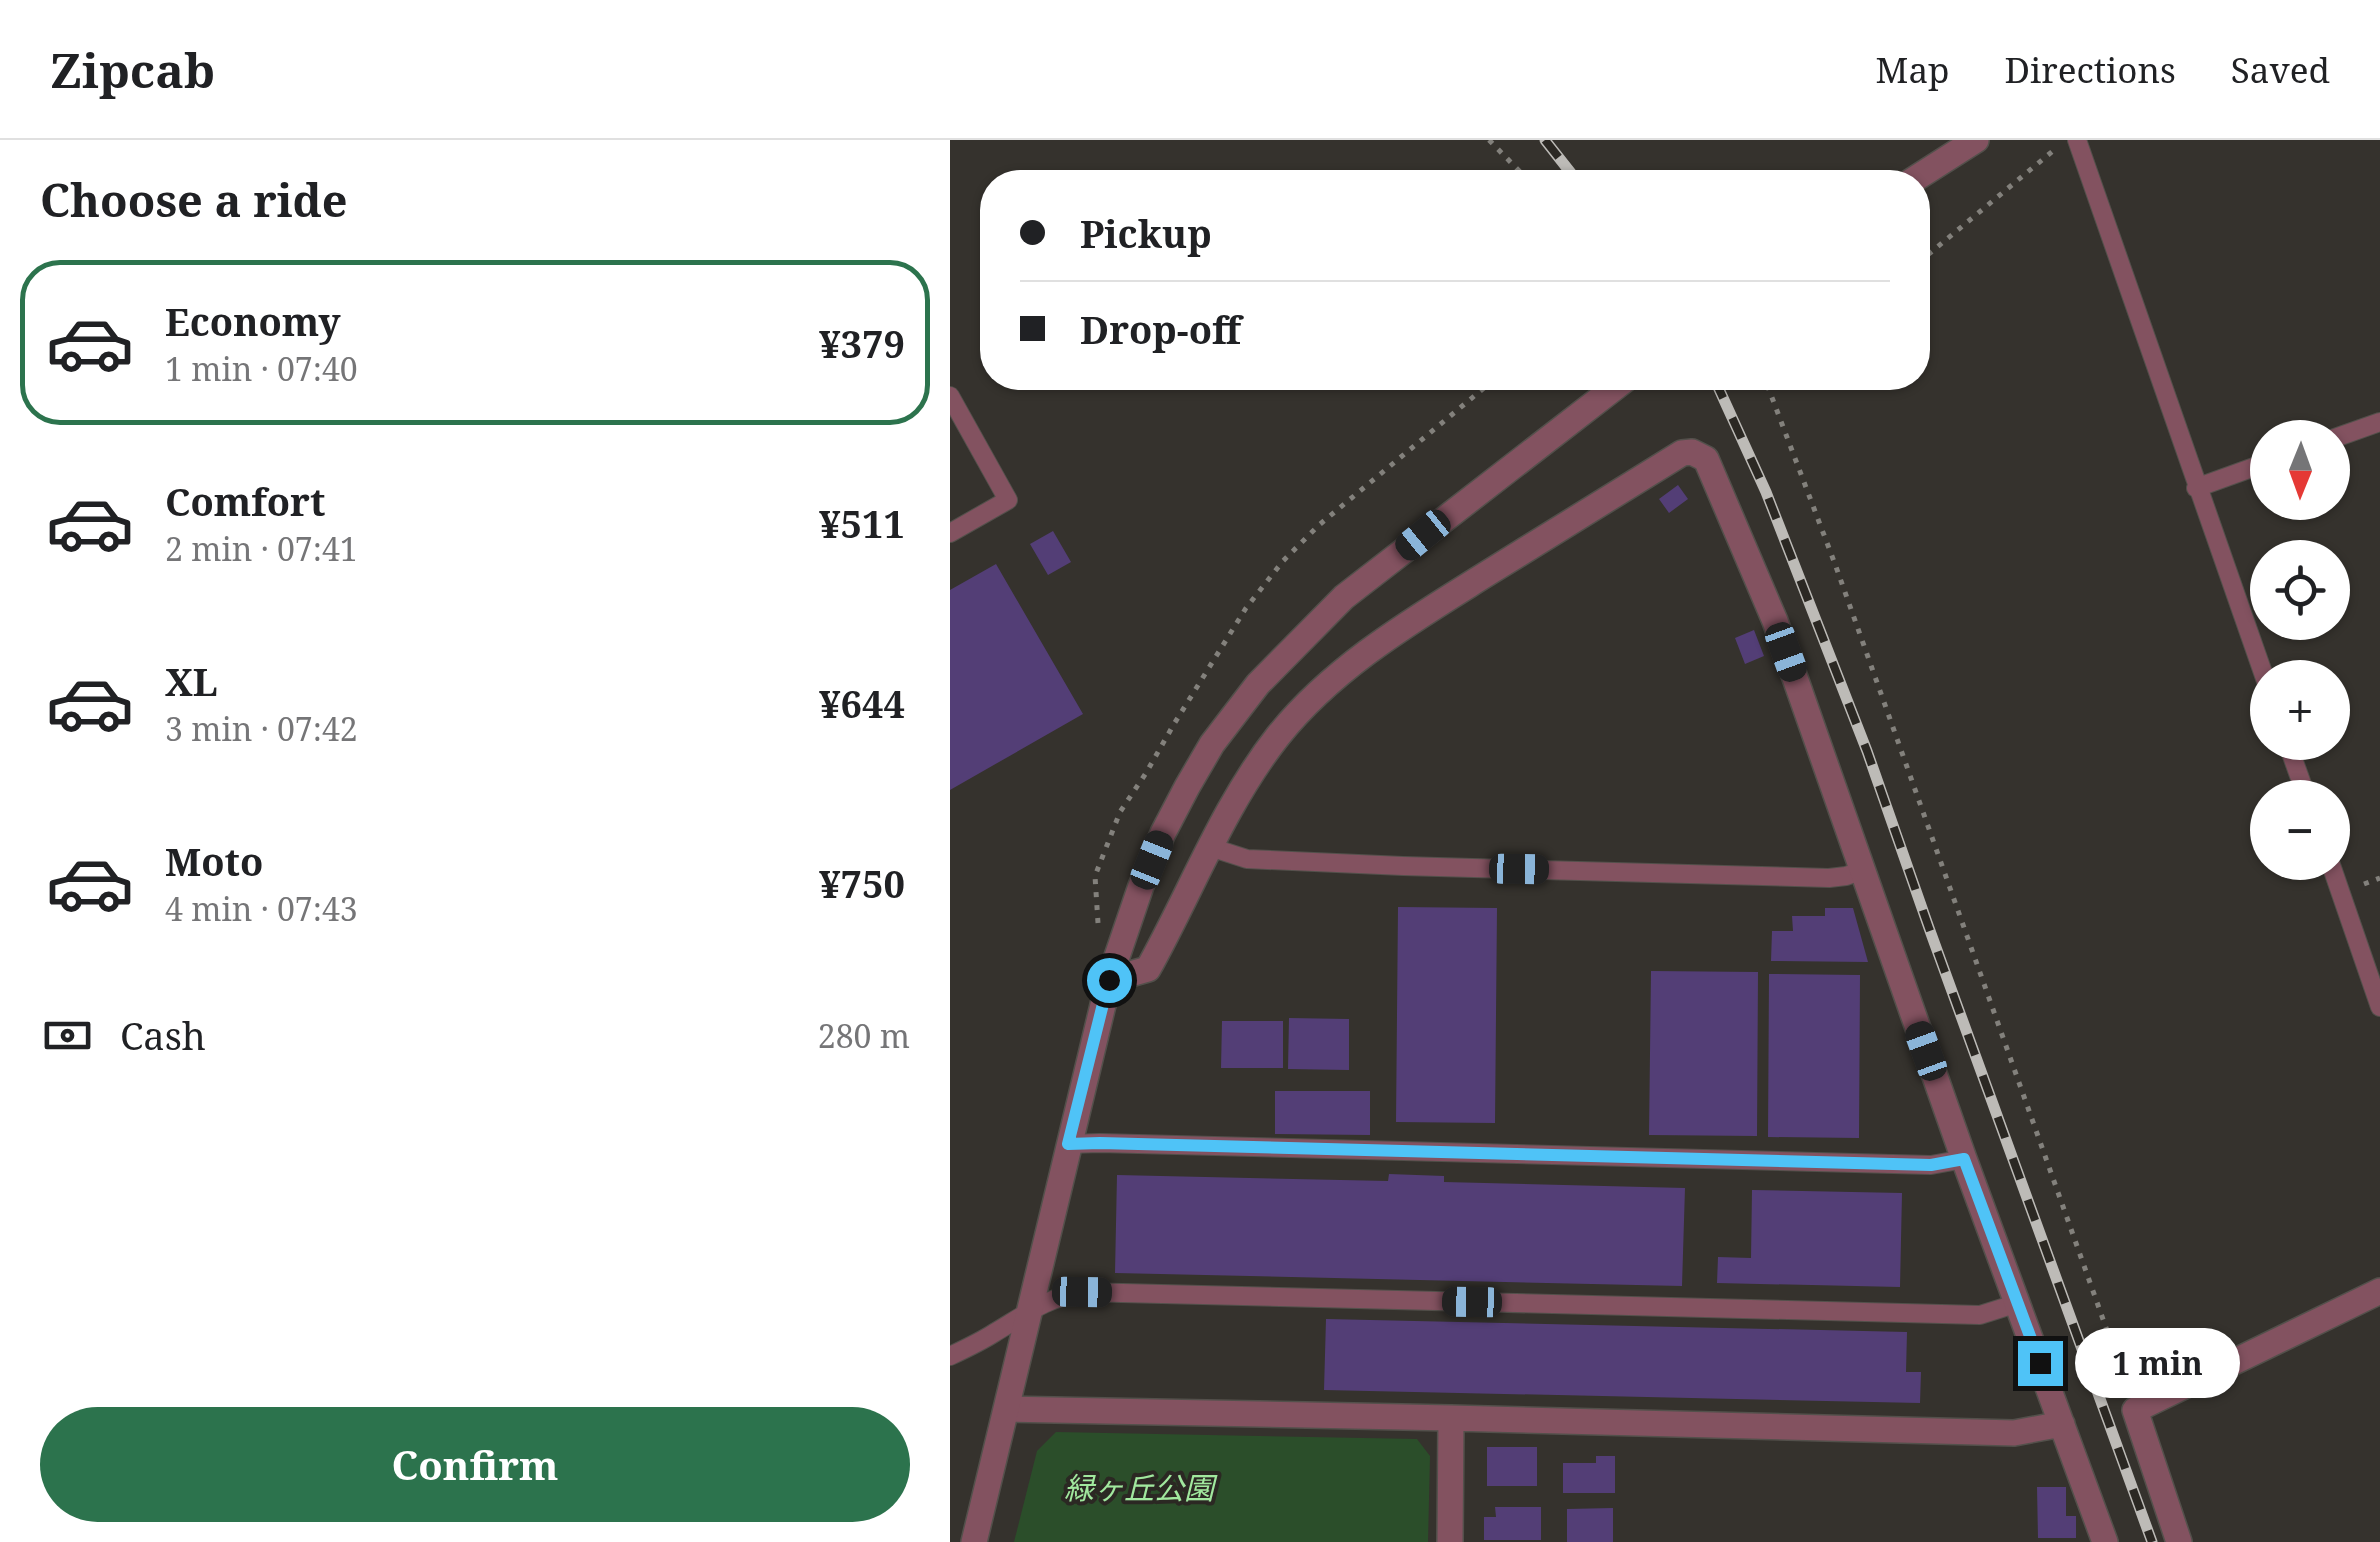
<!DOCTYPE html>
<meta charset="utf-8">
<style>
:root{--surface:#fff;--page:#f2f2f2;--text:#202124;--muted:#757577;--line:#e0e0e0;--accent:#2c734d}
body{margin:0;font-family:"Noto Serif","Noto Sans JP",serif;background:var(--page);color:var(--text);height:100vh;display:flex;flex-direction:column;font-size:38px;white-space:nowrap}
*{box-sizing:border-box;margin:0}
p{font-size:32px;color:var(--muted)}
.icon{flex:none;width:55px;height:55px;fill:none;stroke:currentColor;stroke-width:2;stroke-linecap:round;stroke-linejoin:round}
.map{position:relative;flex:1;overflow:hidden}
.side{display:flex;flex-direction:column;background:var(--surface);width:950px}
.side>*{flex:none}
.hud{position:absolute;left:30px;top:30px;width:950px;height:220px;border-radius:40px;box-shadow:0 2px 8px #0004;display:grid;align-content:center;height:220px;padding:0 40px;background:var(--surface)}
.needle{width:65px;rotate:181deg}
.tools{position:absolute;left:1300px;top:280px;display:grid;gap:20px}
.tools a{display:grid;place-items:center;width:100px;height:100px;border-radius:50%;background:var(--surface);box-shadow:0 2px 8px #0004;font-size:50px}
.end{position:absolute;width:45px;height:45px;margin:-22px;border:12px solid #4fc3f7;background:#111;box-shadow:0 0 0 5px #111}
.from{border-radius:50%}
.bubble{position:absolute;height:70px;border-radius:35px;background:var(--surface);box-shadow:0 2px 8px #0004;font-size:32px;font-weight:700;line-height:70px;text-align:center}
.car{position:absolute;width:30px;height:60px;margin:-30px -15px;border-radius:12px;box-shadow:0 0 8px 2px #0007;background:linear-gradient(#222 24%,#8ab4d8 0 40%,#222 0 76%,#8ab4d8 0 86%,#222 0)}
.hud b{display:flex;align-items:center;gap:35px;height:95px;font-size:38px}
.hud b+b{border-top:2px solid var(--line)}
.hud i{width:25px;height:25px;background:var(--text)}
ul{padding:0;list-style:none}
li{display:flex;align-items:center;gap:30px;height:165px;margin:0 20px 15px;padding:0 20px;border:5px solid transparent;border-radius:40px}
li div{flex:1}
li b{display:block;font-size:38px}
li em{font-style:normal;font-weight:700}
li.current{border-color:var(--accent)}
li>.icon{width:90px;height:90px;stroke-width:1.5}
h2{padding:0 40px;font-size:45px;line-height:120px}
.pay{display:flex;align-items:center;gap:25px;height:110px;padding:0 40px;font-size:38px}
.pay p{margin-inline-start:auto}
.button{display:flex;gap:20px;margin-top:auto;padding:20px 40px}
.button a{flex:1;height:115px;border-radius:60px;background:var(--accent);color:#fff;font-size:40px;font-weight:700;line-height:115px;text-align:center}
header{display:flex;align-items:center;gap:60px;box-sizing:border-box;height:140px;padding:0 50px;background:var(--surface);border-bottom:2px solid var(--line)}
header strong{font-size:48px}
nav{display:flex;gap:55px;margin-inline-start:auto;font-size:35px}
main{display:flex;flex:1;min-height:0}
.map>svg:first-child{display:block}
</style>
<header>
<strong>Zipcab</strong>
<nav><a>Map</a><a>Directions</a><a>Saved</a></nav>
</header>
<main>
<section class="side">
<h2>Choose a ride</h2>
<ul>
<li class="current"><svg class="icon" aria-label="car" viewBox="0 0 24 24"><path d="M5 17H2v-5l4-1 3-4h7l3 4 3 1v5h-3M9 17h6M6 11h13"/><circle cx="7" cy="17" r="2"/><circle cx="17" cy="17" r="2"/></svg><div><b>Economy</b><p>1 min · 07:40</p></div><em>¥379</em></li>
<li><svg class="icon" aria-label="car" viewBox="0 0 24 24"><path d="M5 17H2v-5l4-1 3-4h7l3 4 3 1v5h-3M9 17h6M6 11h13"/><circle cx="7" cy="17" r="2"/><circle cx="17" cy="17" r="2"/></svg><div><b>Comfort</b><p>2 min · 07:41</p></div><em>¥511</em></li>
<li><svg class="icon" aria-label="car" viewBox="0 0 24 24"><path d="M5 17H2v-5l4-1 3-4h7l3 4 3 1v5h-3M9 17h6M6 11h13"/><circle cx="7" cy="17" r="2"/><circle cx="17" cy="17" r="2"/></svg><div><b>XL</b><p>3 min · 07:42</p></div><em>¥644</em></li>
<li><svg class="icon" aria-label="car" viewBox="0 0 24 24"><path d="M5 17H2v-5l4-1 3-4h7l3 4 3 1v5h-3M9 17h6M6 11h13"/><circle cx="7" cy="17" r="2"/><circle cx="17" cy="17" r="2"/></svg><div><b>Moto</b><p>4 min · 07:43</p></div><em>¥750</em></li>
</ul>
<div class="pay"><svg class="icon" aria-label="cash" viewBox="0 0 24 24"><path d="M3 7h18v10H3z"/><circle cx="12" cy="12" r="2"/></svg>Cash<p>280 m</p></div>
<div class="button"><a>Confirm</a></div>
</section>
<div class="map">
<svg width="1430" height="1402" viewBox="0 0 1430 1402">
<rect width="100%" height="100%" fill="#35322d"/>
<path fill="#2b4e2a" d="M106 1292 467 1299 480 1316 478 1402H64L87 1311Z"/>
<path fill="#533e76" d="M728 345 738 359 719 373 709 359Z
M103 391 121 422 98 435 80 404Z
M46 424 133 574 0 650V450Z
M804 490 814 516 795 524 785 498Z
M448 767 547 768 545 983 446 982Z
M875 768H903L918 822 821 821 822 791H843L842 776H875Z
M701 831 808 832 807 996 699 995Z
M819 834 910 835 909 998 818 997Z
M339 878 399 879V930L338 929Z
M272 881H333V928H271Z
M325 951H420V995L325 994Z
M439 1034 494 1036V1042L735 1048 732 1146 165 1133 167 1035 438 1041Z
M802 1050 952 1053 950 1147 767 1143 768 1117 801 1118Z
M376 1179 957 1192 956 1232H971L970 1263 374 1250Z
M537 1307H587V1346H537Z
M646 1316H665V1353H613V1323H646Z
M1087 1347H1116V1376H1126V1398H1088Z
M545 1367H591V1400H534V1377H546Z
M663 1368V1402H617V1369Z"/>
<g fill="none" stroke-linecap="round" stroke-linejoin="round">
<defs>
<path id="service" d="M1127 0 1318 547
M0 256 58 360 0 393
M1382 299 1430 282
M1246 348 1318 322
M1337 602 1357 658
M260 707 297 719 453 726 879 738 896 736 913 730
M1380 722 1430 867
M118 1004 150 1003 981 1025 1014 1019
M0 1216C15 1209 30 1202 44 1193 73 1176 97 1157 132 1152L1030 1175 1068 1163"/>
<path id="minor" d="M159 840 198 829C241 752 273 666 328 596 384 526 463 480 538 433 603 393 668 353 732 313L742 312 756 319 825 481 1014 1019 1155 1402
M57 1269 501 1278 1064 1293 1112 1284
M500 1402 501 1278
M1229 1402 1185 1270 1430 1151"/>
<path id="tertiary" d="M960 42 1026 0
M24 1402 159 840 191 746 213 693 237 647 262 604 308 544 394 457 677 238"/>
</defs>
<use href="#service" stroke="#53504b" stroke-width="20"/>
<use href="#minor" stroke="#53504b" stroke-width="28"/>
<use href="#tertiary" stroke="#53504b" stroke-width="28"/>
<path stroke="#83817c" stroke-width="5" stroke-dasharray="5 8" stroke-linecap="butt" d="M539 0 580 42
M968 123 1104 10
M830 238 818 247 885 424 1176 1244
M1414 744 1430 738
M148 783 145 736 170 672 196 633 224 584 296 468 333 421 369 385 546 238"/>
<use href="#service" stroke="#835260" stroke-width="18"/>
<use href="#minor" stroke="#835260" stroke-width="25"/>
<use href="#tertiary" stroke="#835260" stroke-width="25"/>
<defs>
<path id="rail" d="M595 0 628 42
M764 238 816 352 917 611 979 788 1202 1402"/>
</defs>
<use href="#rail" stroke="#bdbbb7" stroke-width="11"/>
<use href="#rail" stroke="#2b2823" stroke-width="8" stroke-dasharray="22" stroke-linecap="butt"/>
</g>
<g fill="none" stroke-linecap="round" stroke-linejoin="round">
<path stroke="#4fc3f7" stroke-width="12" d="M159 840 118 1004 150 1003 981 1025 1014 1019 1090 1223"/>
</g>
<g text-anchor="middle" stroke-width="8" stroke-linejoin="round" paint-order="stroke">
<g font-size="30" font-style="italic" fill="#a1e89e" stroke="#2b2823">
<text x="189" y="1359">緑ヶ丘公園</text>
</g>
</g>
</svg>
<div class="tools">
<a><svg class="needle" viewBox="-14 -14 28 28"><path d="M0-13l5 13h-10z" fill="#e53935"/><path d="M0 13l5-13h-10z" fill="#757577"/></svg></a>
<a><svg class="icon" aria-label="locate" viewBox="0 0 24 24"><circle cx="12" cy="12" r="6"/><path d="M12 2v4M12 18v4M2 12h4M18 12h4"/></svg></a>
<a>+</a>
<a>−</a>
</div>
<i class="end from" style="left:159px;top:840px"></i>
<i class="end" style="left:1090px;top:1223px"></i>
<div class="bubble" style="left:1125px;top:1188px;width:165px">1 min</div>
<i class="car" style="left:473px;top:395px;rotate:231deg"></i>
<i class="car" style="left:836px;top:512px;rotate:160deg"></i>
<i class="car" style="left:202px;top:720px;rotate:22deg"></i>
<i class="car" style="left:569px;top:729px;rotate:91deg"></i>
<i class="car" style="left:976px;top:911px;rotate:340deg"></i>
<i class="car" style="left:132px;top:1152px;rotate:91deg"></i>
<i class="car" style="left:522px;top:1162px;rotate:271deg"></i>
<div class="hud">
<b><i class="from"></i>Pickup</b>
<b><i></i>Drop-off</b>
</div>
</div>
</main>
